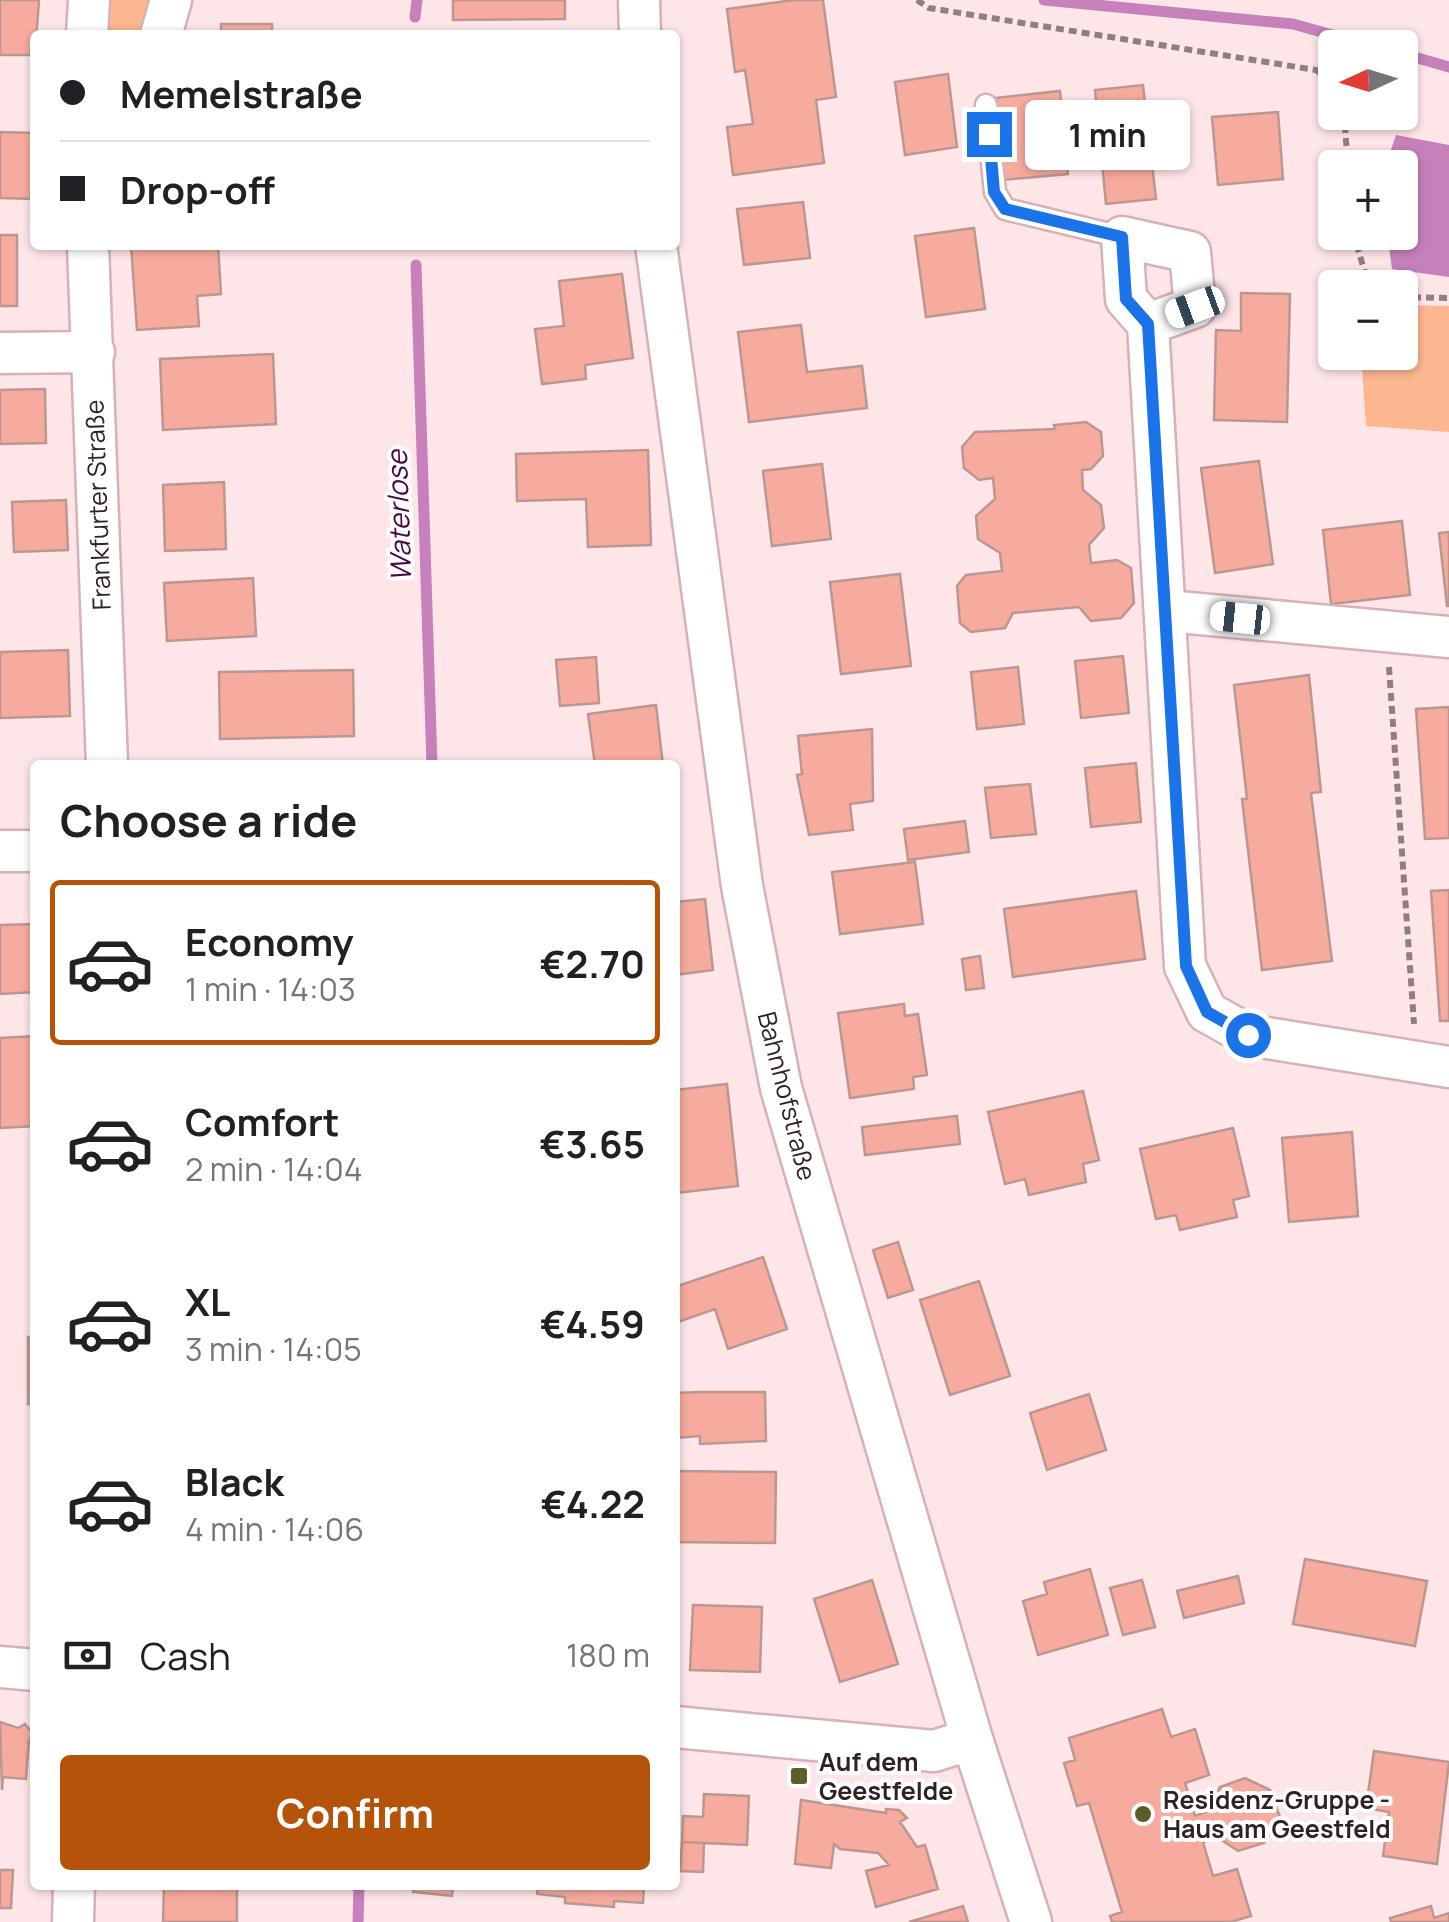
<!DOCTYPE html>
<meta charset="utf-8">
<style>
:root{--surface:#fff;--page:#f6f6f6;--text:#202124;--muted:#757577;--line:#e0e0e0;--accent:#b45309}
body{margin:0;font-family:Manrope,sans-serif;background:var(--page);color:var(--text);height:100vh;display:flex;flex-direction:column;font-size:38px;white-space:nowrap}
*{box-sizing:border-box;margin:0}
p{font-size:32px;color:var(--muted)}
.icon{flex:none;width:55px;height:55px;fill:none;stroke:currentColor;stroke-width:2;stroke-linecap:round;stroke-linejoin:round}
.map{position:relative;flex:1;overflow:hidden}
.details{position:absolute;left:30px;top:760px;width:650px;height:1130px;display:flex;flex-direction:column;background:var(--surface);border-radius:10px;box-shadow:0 2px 8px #0004}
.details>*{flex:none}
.hud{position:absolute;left:30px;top:30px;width:650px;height:220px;border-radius:10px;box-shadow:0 2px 8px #0004;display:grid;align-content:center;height:220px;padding:0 30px;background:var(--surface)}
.needle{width:65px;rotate:266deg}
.controls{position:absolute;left:1318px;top:30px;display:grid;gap:20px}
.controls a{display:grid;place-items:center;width:100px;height:100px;border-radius:10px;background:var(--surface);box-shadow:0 2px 8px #0004;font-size:50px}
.end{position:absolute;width:45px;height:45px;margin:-22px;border:12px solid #1a73e8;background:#fff;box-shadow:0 0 0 5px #fff}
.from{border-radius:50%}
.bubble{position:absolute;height:70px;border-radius:10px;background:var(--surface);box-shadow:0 2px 8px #0004;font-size:32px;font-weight:700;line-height:70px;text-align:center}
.car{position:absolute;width:30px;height:60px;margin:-30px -15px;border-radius:12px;box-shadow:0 0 8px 2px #0007;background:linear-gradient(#fff 24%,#345 0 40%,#fff 0 76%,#345 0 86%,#fff 0)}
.hud b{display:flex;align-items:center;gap:35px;height:95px;font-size:38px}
.hud b+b{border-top:2px solid var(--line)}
.hud i{width:25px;height:25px;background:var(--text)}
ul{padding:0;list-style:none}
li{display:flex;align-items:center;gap:30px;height:165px;margin:0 20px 15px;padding:0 10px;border:5px solid transparent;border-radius:10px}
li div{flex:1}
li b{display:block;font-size:38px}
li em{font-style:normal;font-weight:700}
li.current{border-color:var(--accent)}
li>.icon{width:90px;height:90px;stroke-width:1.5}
h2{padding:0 30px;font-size:45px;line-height:120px}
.pay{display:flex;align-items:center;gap:25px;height:110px;padding:0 30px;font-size:38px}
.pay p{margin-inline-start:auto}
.action{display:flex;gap:20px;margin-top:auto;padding:20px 30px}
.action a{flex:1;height:115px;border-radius:10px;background:var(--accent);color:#fff;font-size:40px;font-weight:700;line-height:115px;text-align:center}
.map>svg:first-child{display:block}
</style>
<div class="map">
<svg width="1449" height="1922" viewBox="0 0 1449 1922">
<rect width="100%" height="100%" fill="#fee6e8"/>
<path fill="#fcb690" d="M97 0H157L146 35H94Z
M1400 305 1449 306V432L1366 426 1361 353 1400 352Z"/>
<path fill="#c680ba" d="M1396 135 1449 145V277L1392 269 1387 233 1400 232V168L1385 167Z"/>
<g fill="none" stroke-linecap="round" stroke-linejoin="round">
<path stroke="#c680ba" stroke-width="11" d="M1044 0 1293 24 1379 48
M415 17 417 0
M1400 53 1449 67
M416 265 432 765
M358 1922 359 1885"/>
</g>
<path fill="#f7ab9e" stroke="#bc9791" stroke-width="2.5" d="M0 0H39L35 55H0Z
M453 0H565V19L453 20Z
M794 0H823L836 97 816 100 824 163 733 175 727 127 753 124 745 70 735 72 727 9Z
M221 24H272V35H211L221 34Z
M948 74 957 147 905 155 895 82Z
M1143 85 1156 199 1106 204 1095 90Z
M1060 91 1068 174 1003 180 995 98Z
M1278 112 1283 179 1218 185 1212 117Z
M0 132 35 133V199L0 198Z
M803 202 810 258 744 265 737 209Z
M974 228 985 309 926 317 915 236Z
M0 235H17V306H0Z
M131 245H218L221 294 197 296 199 326 137 330Z
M622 274 633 358 585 365 586 379 542 384 535 329 564 326 559 281Z
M1241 293 1290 294 1287 422 1214 420 1216 330 1241 331Z
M801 325 807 372 862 366 867 408 749 422 738 332Z
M273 354 276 424 163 430 160 359Z
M45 389 46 443 0 444V390Z
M1086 422 1101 432 1103 456 1091 469 1082 470 1083 490 1101 505 1104 528 1089 545 1091 563 1117 560 1131 568 1134 603 1121 618 1091 621 1079 607 1013 613 1005 628 971 632 960 623 957 586 966 575 1002 571 1000 553 978 539 976 516 995 499 993 478 979 480 964 468 962 447 975 432 1055 429 1054 425Z
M648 450 651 545 588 547 586 499 517 501 516 454Z
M1259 461 1273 564 1215 573 1201 468Z
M822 464 831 539 772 546 763 471Z
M224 482 226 549 165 551 163 485Z
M66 500 68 550 14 552 12 502Z
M1402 521 1410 595 1331 604 1323 530Z
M1449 532V606H1447L1439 533Z
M900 574 911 666 841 674 830 582Z
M253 578 256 636 167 641 164 583Z
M68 650 70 716 0 718V652Z
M1123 656 1129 713 1081 718 1075 661Z
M596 657 599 703 560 706 556 660Z
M1018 667 1024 724 977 729 971 672Z
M353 670 354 736 220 739 219 672Z
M1309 675 1321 792 1311 793 1332 961 1262 970 1242 799H1247L1234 685Z
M656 705 663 765H595L588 714Z
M1449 707V838L1425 839 1416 709Z
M872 729 873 801 850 804 853 830 809 835 797 775 802 774 798 736Z
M1136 763 1141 822 1091 827 1085 768Z
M1030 784 1036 834 991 838 985 788Z
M965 821 969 852 908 860 904 829Z
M915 862 923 924 840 934 832 872Z
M1449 890V1021H1440L1431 891Z
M1136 891 1145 959 1013 977 1004 909Z
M705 899 713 970 675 975V902Z
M35 924V992L0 994V925Z
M980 956 984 988 966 990 962 959Z
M904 1004 905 1016 918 1014 927 1075 913 1077 914 1089 850 1098 838 1013Z
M35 1036V1126L0 1128V1038Z
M727 1084 738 1186 675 1193V1090Z
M1083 1091 1099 1160 1083 1164 1086 1182 1029 1195 1025 1179 1005 1184 988 1112Z
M957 1116 960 1144 865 1155 862 1127Z
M1233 1128 1249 1196 1233 1200 1237 1217 1180 1230 1176 1215 1156 1219 1140 1149Z
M1352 1132 1358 1216 1289 1222 1282 1138Z
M898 1242 913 1290 888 1298 873 1250Z
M763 1257 787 1329 728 1349 715 1309 675 1323V1287Z
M979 1281 1010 1376 950 1395 920 1300Z
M28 1337H35V1404H28Z
M699 1392H765L766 1441 700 1444V1436L675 1438V1393Z
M1089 1394 1106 1450 1047 1470 1030 1413Z
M675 1471 776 1472 775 1543 675 1542Z
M1305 1559 1427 1581 1415 1646 1293 1624Z
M1090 1569 1108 1635 1038 1655 1023 1601 1047 1594 1044 1582Z
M1238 1576 1244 1603 1184 1618 1177 1591Z
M872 1580 898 1664 840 1682 814 1599Z
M1142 1580 1155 1627 1123 1635 1110 1588Z
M693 1605 762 1607 760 1672 690 1670Z
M1162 1709 1171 1737 1195 1729 1209 1775 1185 1783 1195 1816 1209 1811 1220 1787 1245 1778 1270 1790 1280 1817 1264 1843 1238 1851 1217 1837 1203 1842 1213 1876 1237 1869 1251 1916 1231 1922H1112L1110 1916 1122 1912 1089 1803 1077 1806 1064 1763 1075 1760 1069 1738Z
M0 1722 18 1728 25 1724 34 1735 29 1740 26 1779 3 1777 2 1790Z
M1374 1751 1449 1762 1437 1864 1383 1856 1389 1812 1366 1808Z
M704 1794 749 1796 747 1845 682 1842 683 1816 703 1817Z
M801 1800 886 1813V1809L899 1810 907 1818 900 1822 917 1847 925 1845 938 1889 876 1907 866 1871 889 1865 878 1853 840 1849 834 1844 831 1868 795 1864Z
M682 1842 704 1843 703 1872 680 1871Z
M0 1870H13L11 1908H0Z
M164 1885 237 1886V1922H163Z
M414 1885H453L452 1896 413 1892Z
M538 1885H644L643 1903 614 1901V1907L565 1903V1897L537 1894Z
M963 1906 968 1922H909Z
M1431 1906 1434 1918 1449 1913V1922H1391L1390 1918Z"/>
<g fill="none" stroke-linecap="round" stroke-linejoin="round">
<defs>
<path id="service" d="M986 105 995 192 1005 209 1122 237"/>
<path id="minor" d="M639 0 640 35
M87 35 89 0
M161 35 171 0
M1122 237 1190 252 1195 307 1148 324 1126 299Z
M88 245 107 765
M656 245 742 886 781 1088 972 1739 1031 1922
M1148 324 1185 966 1207 1012 1248 1035 1449 1067
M0 353 94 352
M1167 611 1449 637
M0 851H35
M0 1667 35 1670
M675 1727 934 1751 972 1739
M73 1922 74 1885"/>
</defs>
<use href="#service" stroke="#d7b1b4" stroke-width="25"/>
<use href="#minor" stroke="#d7b1b4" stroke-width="45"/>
<path stroke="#917e80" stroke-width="6" stroke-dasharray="8 5" stroke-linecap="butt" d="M917 0 929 8 1316 70 1335 85
M1344 112 1348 168
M1353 232 1367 280 1380 288
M1400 297 1449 298
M1389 667 1414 1024"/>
<use href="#service" stroke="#fff" stroke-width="20"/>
<use href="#minor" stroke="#fff" stroke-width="40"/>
</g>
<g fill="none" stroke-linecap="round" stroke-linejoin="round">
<path stroke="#1a73e8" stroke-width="12" d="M989 134 994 192 1005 209 1122 237 1126 299 1148 324 1186 966 1207 1012 1248 1035"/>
</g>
<g fill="#5e5c29" stroke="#fff" stroke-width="4">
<rect x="789" y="1766" width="20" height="20" rx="5"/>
<circle cx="1143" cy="1814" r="10"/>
</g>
<g text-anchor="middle" stroke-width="8" stroke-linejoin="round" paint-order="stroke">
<g font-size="25" fill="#302123" stroke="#fff">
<text transform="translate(98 505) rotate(-92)" y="9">Frankfurter Straße</text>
<text transform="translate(787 1096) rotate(76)" y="9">Bahnhofstraße</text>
</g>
<g font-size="25" font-weight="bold" fill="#302123" stroke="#fff" text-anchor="start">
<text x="819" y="1771">Auf dem<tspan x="819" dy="29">Geestfelde</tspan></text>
<text x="1163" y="1809">Residenz-Gruppe -<tspan x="1163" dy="29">Haus am Geestfeld</tspan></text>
</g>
<g font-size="28" font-style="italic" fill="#480741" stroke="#fff">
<text transform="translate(399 516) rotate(-92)" y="10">Waterlose</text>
</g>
</g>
</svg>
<div class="controls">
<a><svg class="needle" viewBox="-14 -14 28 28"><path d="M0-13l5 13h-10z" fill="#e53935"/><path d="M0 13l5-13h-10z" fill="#757577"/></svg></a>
<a>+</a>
<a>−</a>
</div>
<i class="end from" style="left:1248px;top:1035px"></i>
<i class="end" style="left:989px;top:134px"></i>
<div class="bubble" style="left:1025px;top:100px;width:165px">1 min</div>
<i class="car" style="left:1195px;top:307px;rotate:250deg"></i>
<i class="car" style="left:1240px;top:618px;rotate:276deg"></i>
<div class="hud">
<b><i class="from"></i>Memelstraße</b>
<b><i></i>Drop-off</b>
</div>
<section class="details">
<h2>Choose a ride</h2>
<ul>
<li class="current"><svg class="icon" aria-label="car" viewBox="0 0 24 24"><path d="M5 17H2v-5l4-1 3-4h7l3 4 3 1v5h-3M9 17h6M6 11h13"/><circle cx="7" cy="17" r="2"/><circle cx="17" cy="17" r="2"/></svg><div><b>Economy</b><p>1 min · 14:03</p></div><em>€2.70</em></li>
<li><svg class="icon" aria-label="car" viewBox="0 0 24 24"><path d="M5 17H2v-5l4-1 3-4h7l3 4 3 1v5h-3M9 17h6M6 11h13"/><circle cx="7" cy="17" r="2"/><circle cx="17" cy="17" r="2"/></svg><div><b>Comfort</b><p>2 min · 14:04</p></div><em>€3.65</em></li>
<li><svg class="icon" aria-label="car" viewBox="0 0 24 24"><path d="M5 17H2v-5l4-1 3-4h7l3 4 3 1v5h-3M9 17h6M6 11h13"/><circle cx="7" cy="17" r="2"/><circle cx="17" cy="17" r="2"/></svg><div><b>XL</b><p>3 min · 14:05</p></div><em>€4.59</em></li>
<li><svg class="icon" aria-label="car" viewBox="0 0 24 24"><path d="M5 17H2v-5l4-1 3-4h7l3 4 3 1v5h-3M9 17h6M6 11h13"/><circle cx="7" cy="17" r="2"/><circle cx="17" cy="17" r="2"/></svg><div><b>Black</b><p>4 min · 14:06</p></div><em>€4.22</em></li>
</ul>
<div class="pay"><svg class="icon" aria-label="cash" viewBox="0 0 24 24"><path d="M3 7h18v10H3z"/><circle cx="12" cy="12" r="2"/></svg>Cash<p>180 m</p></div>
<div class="action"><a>Confirm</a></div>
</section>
</div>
